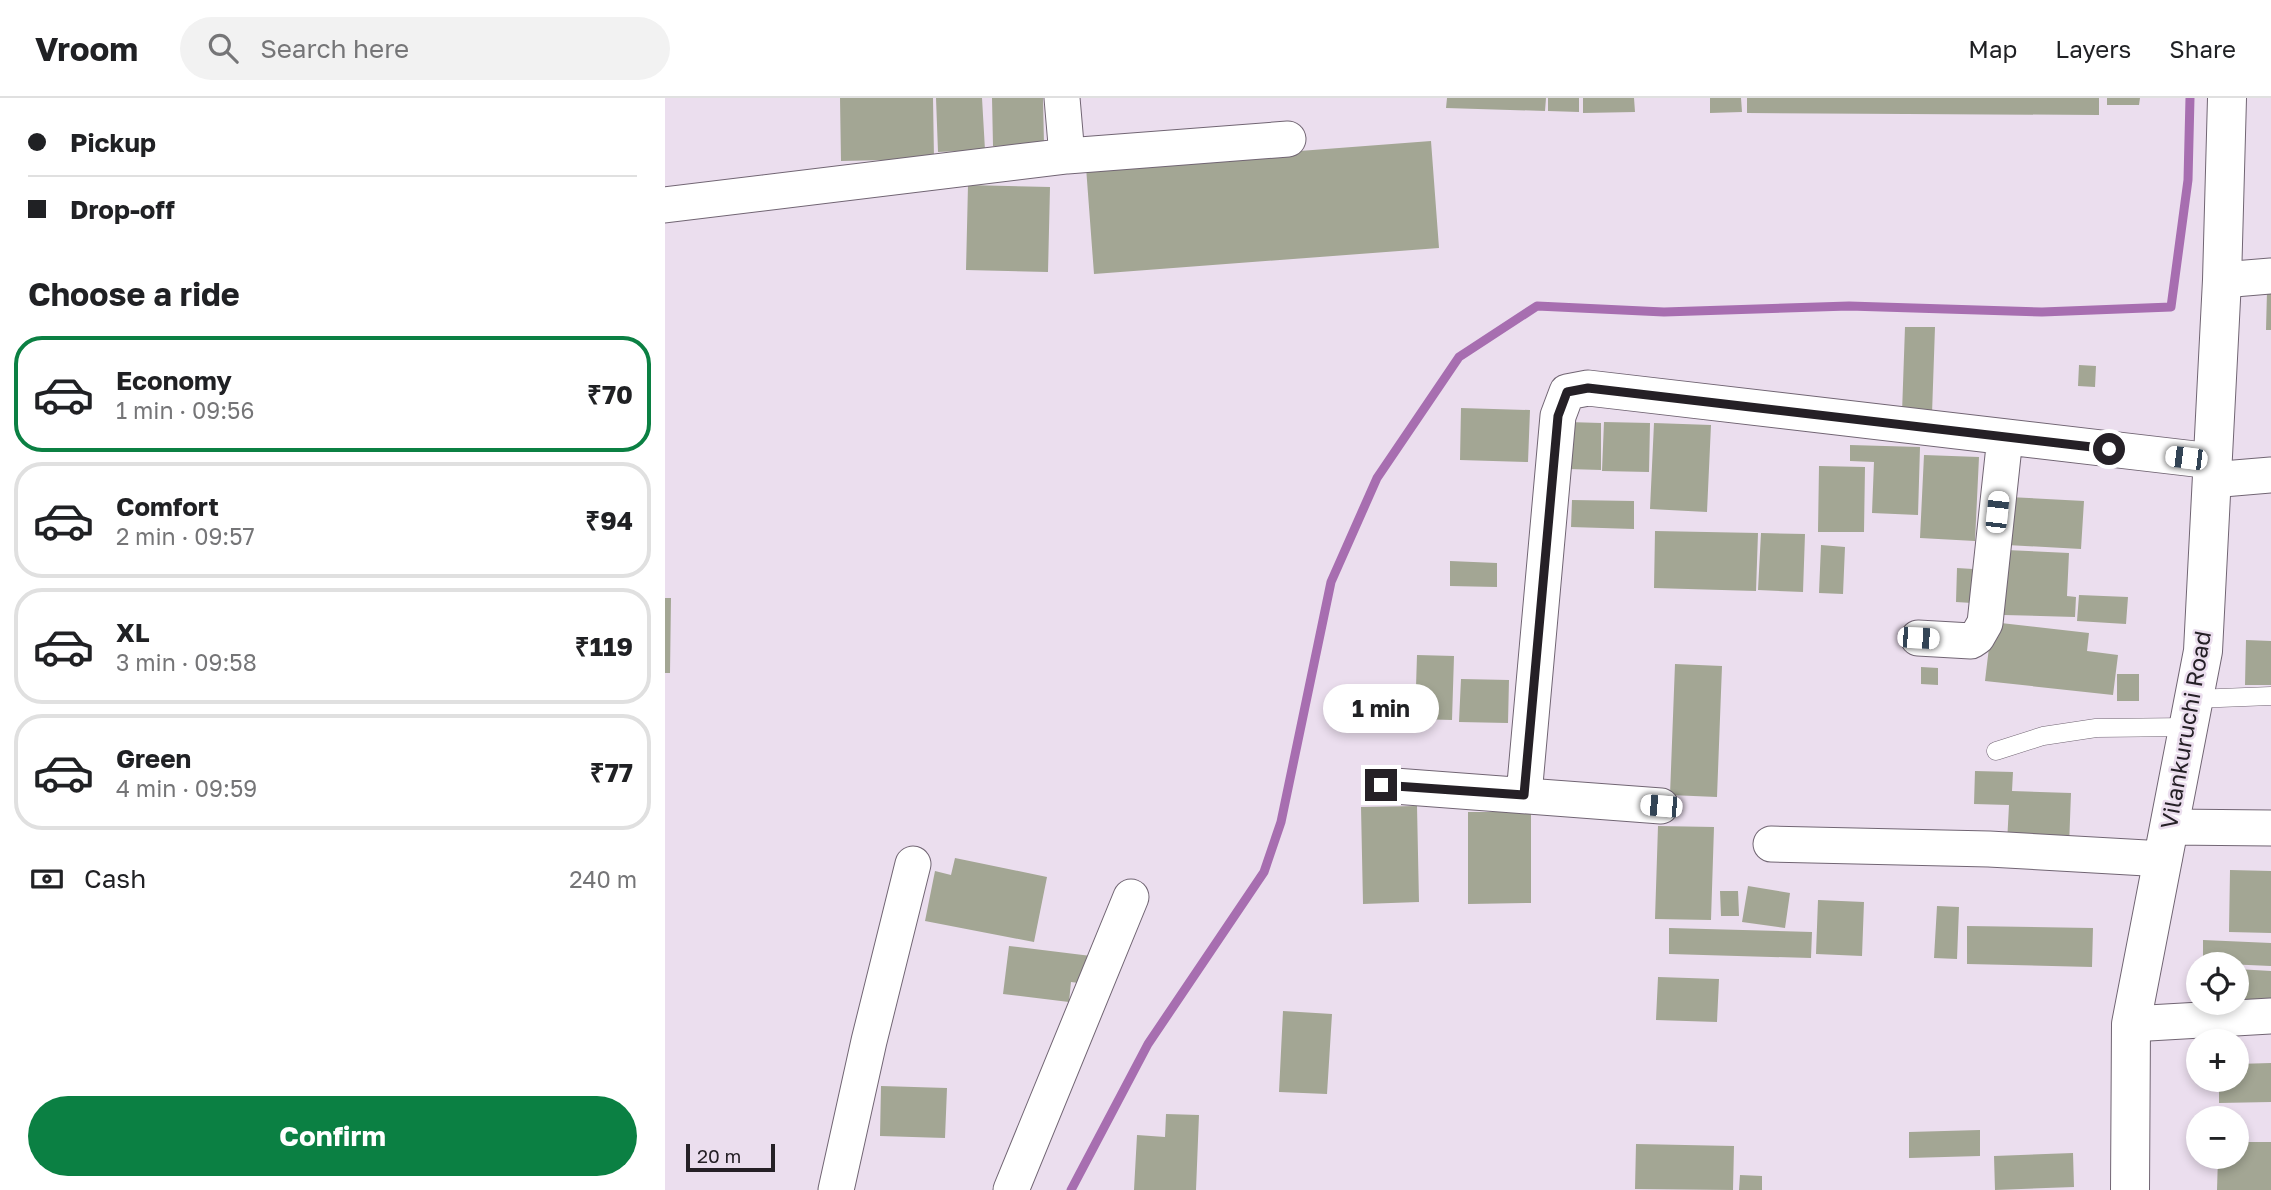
<!DOCTYPE html>
<meta charset="utf-8">
<style>
:root{--surface:#fff;--page:#f2f2f2;--text:#202124;--muted:#757577;--line:#e0e0e0;--accent:#0b8043}
body{margin:0;font-family:"Golos Text",sans-serif;background:var(--page);color:var(--text);height:100vh;display:flex;flex-direction:column;font-size:26px;white-space:nowrap}
*{box-sizing:border-box;margin:0}
p{font-size:23px;color:var(--muted)}
.icon{flex:none;width:38px;height:38px;fill:none;stroke:currentColor;stroke-width:2;stroke-linecap:round;stroke-linejoin:round}
.map{position:relative;flex:1;overflow:hidden}
.side{display:flex;flex-direction:column;background:var(--surface);width:665px}
.side>*{flex:none}
.guide{display:grid;align-content:center;height:154px;padding:0 28px;background:var(--surface)}
.buttons{position:absolute;left:1521px;top:854px;display:grid;gap:14px}
.buttons a{display:grid;place-items:center;width:63px;height:63px;border-radius:50%;background:var(--surface);box-shadow:0 4px 10px #0003;font-size:35px}
.scale{position:absolute;left:21px;bottom:18px;width:89px;box-sizing:border-box;padding-left:7px;border:4px solid #252026;border-top:0;font-size:19px;line-height:24px;white-space:nowrap;color:#252026;-webkit-text-stroke:5px #ebdeee;paint-order:stroke}
.end{position:absolute;width:32px;height:32px;margin:-16px;border:9px solid #252026;background:#fff;box-shadow:0 0 0 4px #fff}
.from{border-radius:50%}
.bubble{position:absolute;height:49px;border-radius:24px;background:var(--surface);box-shadow:0 4px 10px #0003;font-size:23px;font-weight:700;line-height:49px;text-align:center}
.car{position:absolute;width:21px;height:42px;margin:-21px -10px;border-radius:9px;box-shadow:0 0 5px 2px #0007;background:linear-gradient(#fff 24%,#345 0 40%,#fff 0 76%,#345 0 86%,#fff 0)}
.guide b{display:flex;align-items:center;gap:24px;height:66px;font-size:26px}
.guide b+b{border-top:2px solid var(--line)}
.guide i{width:18px;height:18px;background:var(--text)}
ul{padding:0;list-style:none}
li{display:flex;align-items:center;gap:21px;height:116px;margin:0 14px 10px;padding:0 14px;border:4px solid var(--line);border-radius:28px}
li div{flex:1}
li b{display:block;font-size:26px}
li em{font-style:normal;font-weight:700}
li.on{border-color:var(--accent)}
li>.icon{width:63px;height:63px;stroke-width:1.5}
h2{padding:0 28px;font-size:32px;line-height:84px}
.pay{display:flex;align-items:center;gap:18px;height:77px;padding:0 28px;font-size:26px}
.pay p{margin-inline-start:auto}
.primary-button{display:flex;gap:14px;margin-top:auto;padding:14px 28px}
.primary-button a{flex:1;height:80px;border-radius:42px;background:var(--accent);color:#fff;font-size:28px;font-weight:700;line-height:80px;text-align:center}
header{display:flex;align-items:center;gap:42px;box-sizing:border-box;height:98px;padding:0 35px;background:var(--surface);border-bottom:2px solid var(--line)}
header strong{font-size:33px}
nav{display:flex;gap:38px;margin-inline-start:auto;font-size:24px}
.search{width:490px;height:63px;background:var(--page);display:flex;align-items:center;gap:18px;box-sizing:border-box;padding:0 24px;border-radius:38px;color:var(--muted);font-size:26px}
main{display:flex;flex:1;min-height:0}
.map>svg:first-child{display:block}
</style>
<header>
<strong>Vroom</strong>
<div class="search"><svg class="icon" aria-label="search" viewBox="0 0 24 24"><circle cx="10" cy="10" r="6"/><path d="M15 15l6 6"/></svg>Search here</div>
<nav><a>Map</a><a>Layers</a><a>Share</a></nav>
</header>
<main>
<section class="side">
<div class="guide">
<b><i class="from"></i>Pickup</b>
<b><i></i>Drop-off</b>
</div>
<h2>Choose a ride</h2>
<ul>
<li class="on"><svg class="icon" aria-label="car" viewBox="0 0 24 24"><path d="M5 17H2v-5l4-1 3-4h7l3 4 3 1v5h-3M9 17h6M6 11h13"/><circle cx="7" cy="17" r="2"/><circle cx="17" cy="17" r="2"/></svg><div><b>Economy</b><p>1 min · 09:56</p></div><em>₹70</em></li>
<li><svg class="icon" aria-label="car" viewBox="0 0 24 24"><path d="M5 17H2v-5l4-1 3-4h7l3 4 3 1v5h-3M9 17h6M6 11h13"/><circle cx="7" cy="17" r="2"/><circle cx="17" cy="17" r="2"/></svg><div><b>Comfort</b><p>2 min · 09:57</p></div><em>₹94</em></li>
<li><svg class="icon" aria-label="car" viewBox="0 0 24 24"><path d="M5 17H2v-5l4-1 3-4h7l3 4 3 1v5h-3M9 17h6M6 11h13"/><circle cx="7" cy="17" r="2"/><circle cx="17" cy="17" r="2"/></svg><div><b>XL</b><p>3 min · 09:58</p></div><em>₹119</em></li>
<li><svg class="icon" aria-label="car" viewBox="0 0 24 24"><path d="M5 17H2v-5l4-1 3-4h7l3 4 3 1v5h-3M9 17h6M6 11h13"/><circle cx="7" cy="17" r="2"/><circle cx="17" cy="17" r="2"/></svg><div><b>Green</b><p>4 min · 09:59</p></div><em>₹77</em></li>
</ul>
<div class="pay"><svg class="icon" aria-label="cash" viewBox="0 0 24 24"><path d="M3 7h18v10H3z"/><circle cx="12" cy="12" r="2"/></svg>Cash<p>240 m</p></div>
<div class="primary-button"><a>Confirm</a></div>
</section>
<div class="map">
<svg width="1606" height="1092" viewBox="0 0 1606 1092">
<rect width="100%" height="100%" fill="#ebdeee"/>
<g fill="none" stroke-linecap="round" stroke-linejoin="round">
<path stroke="#a76eb0" stroke-width="9" d="M406 1092 483 946 599 774 616 724 666 484 712 380 794 259 872 208 999 214 1184 208 1377 214 1506 209 1523 82 1525 0"/>
</g>
<path fill="#a3a694" d="M175 0H268L269 61 176 63Z
M271 0H317L320 52 273 54Z
M327 0H378L379 47 328 48Z
M782 0H881L880 13 781 10Z
M883 0H914V14L883 13Z
M918 0H969L970 14 918 15Z
M1045 0H1076L1077 14 1045 15Z
M1082 0H1434V17L1082 15Z
M1442 0H1475L1474 7H1442Z
M766 43 774 150 429 176 421 69Z
M303 87 385 89 383 174 301 172Z
M1602 193H1606V232H1601Z
M1240 229H1270L1267 316 1237 315Z
M1414 267 1431 268 1430 289 1413 288Z
M796 310 865 312 863 364 795 362Z
M903 324 936 325V372L903 371Z
M939 324 985 325 984 374 937 373Z
M989 325 1046 327 1042 414 985 411Z
M1185 347 1255 349 1253 417 1207 415 1209 364 1185 363Z
M1259 357 1314 359 1310 443 1255 440Z
M1154 368 1200 369 1199 434H1153Z
M1344 399 1419 403 1416 451 1342 447Z
M907 402 969 403V431L906 429Z
M990 433 1093 435 1091 493 989 490Z
M1096 435 1140 436 1138 494 1093 492Z
M1156 447 1180 449 1178 496 1154 495Z
M1341 452 1404 455 1402 498 1411 499 1410 519 1339 517Z
M785 463 832 465V489L785 488Z
M1292 470 1308 471 1307 505 1291 504Z
M1414 497 1463 499 1461 526 1412 523Z
M0 500H6L5 575H0Z
M1327 524 1424 535 1422 553 1453 557 1448 597 1320 583Z
M1581 542 1606 543V587H1580Z
M752 557 789 558 787 622 750 621Z
M1010 566 1057 568 1052 699 1005 697Z
M1256 569 1273 570V587L1256 586Z
M1452 576H1474V603H1452Z
M796 581 844 582 843 625 794 624Z
M1310 673 1348 674 1347 693 1406 695 1404 748 1342 745 1344 707 1309 706Z
M752 708 754 804 698 806 696 709Z
M803 714H866V805L803 806Z
M993 728 1049 729 1046 822 990 821Z
M290 760 382 779 369 844 260 823 270 773 286 777Z
M1565 772 1606 773V835L1564 834Z
M1083 788 1125 795 1120 830 1077 824Z
M1055 793H1073L1074 818H1056Z
M1153 802 1199 804 1197 858 1151 856Z
M1272 808 1294 809 1292 861 1269 860Z
M1302 828 1428 830 1427 869 1302 866Z
M1004 830 1147 834 1146 860 1004 856Z
M1538 842 1606 845V868L1538 865Z
M344 848 426 858 422 886 406 884 404 904 338 896Z
M1572 871 1606 873V905L1572 904Z
M993 879 1054 881 1052 924 991 922Z
M618 913 667 916 662 996 614 994Z
M1606 965V1004L1554 1005V982H1572V966Z
M216 988 282 990 280 1040 215 1038Z
M501 1016 534 1017 531 1092H469L472 1037 500 1039Z
M1315 1032V1058L1244 1060V1034Z
M1572 1044H1606V1092H1552L1553 1059H1572Z
M971 1046 1069 1048 1068 1092 970 1091Z
M1408 1055 1409 1089 1330 1092 1329 1058Z
M1075 1077 1097 1078V1092H1074Z"/>
<g fill="none" stroke-linecap="round" stroke-linejoin="round">
<defs>
<path id="lane" d="M1529 601 1606 598
M1331 653 1378 638 1431 630 1523 629"/>
<path id="street" d="M397 0 402 58
M0 107 402 58 623 41
M1557 182 1606 178
M1546 382 1606 377
M1253 540 1306 543 1312 539 1320 525 1340 339
M716 687 996 708
M859 697 893 318 902 294 923 290 1547 363
M1505 729 1606 730
M1106 746 1324 751 1499 761
M1466 926 1606 918
M171 1092 204 943 248 766
M346 1092 466 799"/>
<path id="secondary" d="M1465 1092 1466 926 1538 553 1557 182 1562 0"/>
</defs>
<use href="#lane" stroke="#716573" stroke-width="19"/>
<use href="#street" stroke="#716573" stroke-width="37"/>
<use href="#secondary" stroke="#716573" stroke-width="40"/>
<use href="#lane" stroke="#fff" stroke-width="18"/>
<use href="#street" stroke="#fff" stroke-width="35"/>
<use href="#secondary" stroke="#fff" stroke-width="38"/>
</g>
<g fill="none" stroke-linecap="round" stroke-linejoin="round">
<path stroke="#252026" stroke-width="9" d="M716 687 859 697 893 318 902 294 923 290 1444 351"/>
</g>
<g text-anchor="middle" stroke-width="5" stroke-linejoin="round" paint-order="stroke">
<g font-size="23" fill="#252026" stroke="#ebdeee">
<text transform="translate(1521 632) rotate(-80)" y="8">Vilankuruchi Road</text>
</g>
</g>
</svg>
<div class="buttons">
<a><svg class="icon" aria-label="locate" viewBox="0 0 24 24"><circle cx="12" cy="12" r="6"/><path d="M12 2v4M12 18v4M2 12h4M18 12h4"/></svg></a>
<a>+</a>
<a>−</a>
</div>
<div class="scale">20 m</div>
<i class="end from" style="left:1444px;top:351px"></i>
<i class="end" style="left:716px;top:687px"></i>
<div class="bubble" style="left:658px;top:586px;width:116px">1 min</div>
<i class="car" style="left:1521px;top:360px;rotate:277deg"></i>
<i class="car" style="left:1332px;top:414px;rotate:6deg"></i>
<i class="car" style="left:1253px;top:540px;rotate:93deg"></i>
<i class="car" style="left:996px;top:708px;rotate:275deg"></i>
</div>
</main>
